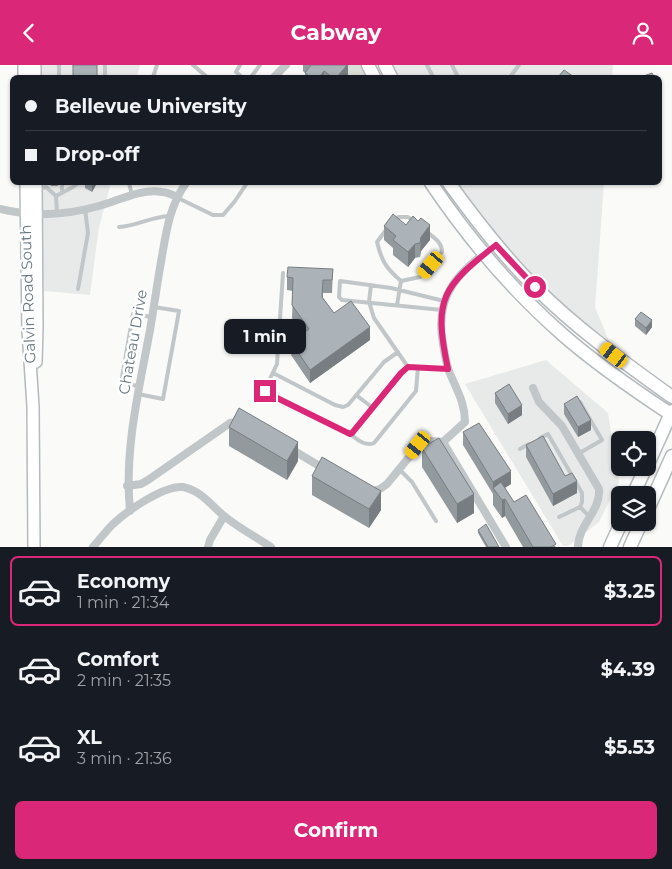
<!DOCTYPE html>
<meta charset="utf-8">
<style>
:root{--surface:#171b24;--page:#20242c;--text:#f1f3f6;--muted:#9ea1a6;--line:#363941;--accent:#db2777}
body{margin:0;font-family:Montserrat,sans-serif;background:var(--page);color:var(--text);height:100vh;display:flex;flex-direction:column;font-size:19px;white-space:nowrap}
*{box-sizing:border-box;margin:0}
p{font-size:16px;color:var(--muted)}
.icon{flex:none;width:28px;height:28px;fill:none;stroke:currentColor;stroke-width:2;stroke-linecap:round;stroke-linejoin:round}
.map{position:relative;height:482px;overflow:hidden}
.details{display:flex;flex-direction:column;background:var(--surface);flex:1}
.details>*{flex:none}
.banner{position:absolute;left:10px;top:10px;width:652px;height:110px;border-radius:8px;box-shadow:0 1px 4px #0004;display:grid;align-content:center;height:110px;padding:0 15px;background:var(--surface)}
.buttons{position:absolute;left:611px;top:366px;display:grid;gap:10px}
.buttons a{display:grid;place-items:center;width:45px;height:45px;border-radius:8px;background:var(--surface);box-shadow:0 1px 4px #0004;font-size:25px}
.end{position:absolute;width:22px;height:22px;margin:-11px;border:6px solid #db2777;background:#fff;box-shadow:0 0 0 2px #fff}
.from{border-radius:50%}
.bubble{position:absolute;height:35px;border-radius:8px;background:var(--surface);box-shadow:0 1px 4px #0004;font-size:16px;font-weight:700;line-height:35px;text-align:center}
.car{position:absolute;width:15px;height:30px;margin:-15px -8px;border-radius:6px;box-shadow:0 0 4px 1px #0007;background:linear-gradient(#f5c518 24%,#345 0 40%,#f5c518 0 76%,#345 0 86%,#f5c518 0)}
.banner b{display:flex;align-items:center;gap:18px;height:48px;font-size:19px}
.banner b+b{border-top:1px solid var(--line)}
.banner i{width:12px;height:12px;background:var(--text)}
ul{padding:9px 0 0;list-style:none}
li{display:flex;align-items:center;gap:15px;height:70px;margin:0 10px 8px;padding:0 5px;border:2px solid transparent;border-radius:8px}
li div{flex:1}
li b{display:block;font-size:19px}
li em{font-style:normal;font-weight:700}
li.selected{border-color:var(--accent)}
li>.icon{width:45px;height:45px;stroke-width:1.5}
.button{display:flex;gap:10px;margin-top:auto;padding:10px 15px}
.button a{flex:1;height:58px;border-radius:8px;background:var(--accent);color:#fff;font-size:20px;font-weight:700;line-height:58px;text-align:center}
header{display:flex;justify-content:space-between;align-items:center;height:65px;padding:0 15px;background:var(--accent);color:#fff;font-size:22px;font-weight:700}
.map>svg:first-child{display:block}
</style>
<header><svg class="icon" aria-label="back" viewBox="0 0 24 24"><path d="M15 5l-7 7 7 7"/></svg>Cabway<svg class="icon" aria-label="person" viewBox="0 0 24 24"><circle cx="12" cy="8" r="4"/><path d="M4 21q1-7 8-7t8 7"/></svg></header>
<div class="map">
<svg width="672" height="482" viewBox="0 0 672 482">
<rect width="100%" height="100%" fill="#fafaf8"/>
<path fill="#e8e9e9" d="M31 0H140L137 12H32Z
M393 0H613L612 12H398Z
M38 118H111L99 162 90 230 44 226Z
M454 118H604L595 242 612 283 541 222 501 178Z
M546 295 608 348 619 417 599 457 568 481H563L465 319Z"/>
<path fill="#dadfd7" d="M331 0H363L369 12H355L353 10 347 12Z"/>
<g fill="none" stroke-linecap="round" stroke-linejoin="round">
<defs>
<path id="secondary" d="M24 0V12
M35 0V12
M26 118 28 266 33 341 34 482
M36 118 37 263 36 297"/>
<path id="primary" d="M368 0 374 12
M385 0 391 12
M431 118C468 173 512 225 562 269 596 299 634 325 672 350
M449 118C475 154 503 191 536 223 577 264 625 298 672 332
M648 399 672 346
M633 430 646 402
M648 444 672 391
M610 482 621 458
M630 482 641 458"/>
</defs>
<use href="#secondary" stroke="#b4babe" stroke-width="14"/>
<use href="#primary" stroke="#b5babe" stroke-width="15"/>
<path stroke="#c1c6c9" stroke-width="4" d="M193 0 207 12
M240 0 236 7 242 12
M427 0 433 12
M452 0 458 12
M59 12V0
M105 12V0
M153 12 157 0
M251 12 260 0
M510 12 519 0
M129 118 132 130
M38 125 46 122 56 131
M62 128V118
M178 133 213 150H223L235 136 247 118
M57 148 56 131 73 122 78 118
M394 156 398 152H408L413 156
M119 162C137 161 150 152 169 151
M386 165 377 177C382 197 386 203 401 216
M283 208 277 299 265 324 267 328 350 369 408 302
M371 220 369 237 374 253 408 302 448 304
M78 224 88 168 85 144
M397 240 401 216 420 212 442 187C442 177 434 173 427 167
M442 245 342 235 339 232 340 216 391 223 444 236
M273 308 335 340 343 342 348 340 384 297 398 287
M139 321 121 318 133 249 152 252
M138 329 163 334 179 246 154 242
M356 330 373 343
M350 369C357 374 365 382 374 378L416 326 418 302
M540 373 548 369 582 428V437L580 442 590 452
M520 384 529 379
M578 389 602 375 580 337
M399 404 412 417 436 456
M559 452 580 442"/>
<path stroke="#c1c6c9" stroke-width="8" d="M274 12 286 0
M0 144C32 152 67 150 99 141 118 136 141 123 162 127 167 127 172 130 176 131
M533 323 539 337 562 361 599 424C601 446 578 460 578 482
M443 377 506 482
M291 384 326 405
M127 421 141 419 148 415 230 358 242 356
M369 427 380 424 387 419 419 380 431 376 443 377 465 357C465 337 456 324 449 306 445 295 444 284 442 272 436 225 462 206 496 179
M130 446C124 384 139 325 150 265 154 242 157 219 161 197 166 168 169 142 186 118
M93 482C100 474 106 466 113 459 127 446 164 420 183 422 200 425 211 440 223 450 237 462 256 472 271 482
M208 482 210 475 224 451"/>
<use href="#secondary" stroke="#fff" stroke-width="11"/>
<use href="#primary" stroke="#fff" stroke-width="12"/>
</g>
<path fill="#939a9e" d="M303 0H348V12H305V8L303 6Z
M50 118H58V121H51Z
M85 118H97L92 127 85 123Z
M406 160 430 175 421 186 420 192 415 193 408 202 393 190V183L384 175V161Z
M333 204 332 228H323V233L334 248 370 275 310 318 291 290V277L303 269 292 253 293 226 287 225V212Z
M635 254 652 262 646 270 635 261Z
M495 328 522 350 508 359 495 338Z
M564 339 591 365 578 372 564 349Z
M229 362 298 396 287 415 229 381Z
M463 367 511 419 505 423 514 437 556 482H523L505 451 502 453 493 440V429L463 380Z
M526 380 565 411 577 428 553 441 526 392Z
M422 383 474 448 457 458 422 402Z
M312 411 381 445 369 463 312 430Z
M478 465 499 482H486L478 468Z"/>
<path fill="#787d81" d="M347 0H348V12H337Z
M324 6V12H320Z
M92 118H97L92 127Z
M430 160V175L421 186 420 192 421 172Z
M415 179V193L408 202V187Z
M652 255V262L646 270V263Z
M370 262V275L310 318V305Z
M522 340V350L508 359V349Z
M591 355V365L578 372V362Z
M298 377V396L287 415V396Z
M511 406V419L496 428 493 423V417Z
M577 416V428L553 441V429Z
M381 426V445L369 463V444Z
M474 429V448L457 458V439Z
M505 434V451L502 453V435Z"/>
<path fill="#abb3b8" stroke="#787d81" d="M73 0H97V12H73Z
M311 0H347L337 12H332L324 6 320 12H310L305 8Z
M564 5 574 12H558Z
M652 8 654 12H641Z
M393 149 406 160 413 151 418 156 421 153 430 160 421 172 420 178 415 179 408 187 393 175 396 171 384 161Z
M288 202 333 204 332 215H323L322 232 334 248 351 236 370 262 310 305 291 277 309 264 292 240 293 213 287 212Z
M641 247 652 255 646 263 635 254Z
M509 319 522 340 508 349 495 328Z
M577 331 591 355 578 362 564 339Z
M239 343 298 377 287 396 229 362Z
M479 358 511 406 493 417 463 367Z
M543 371 565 411 572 408 577 416 553 429 526 380Z
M439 373 474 429 457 439 422 383Z
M322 392 381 426 369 444 312 411Z
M501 417 514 437 526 430 556 479 551 482H533L505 434 502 435 493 423Z
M486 459 499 482H488L478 465Z"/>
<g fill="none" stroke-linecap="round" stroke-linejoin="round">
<path stroke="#db2777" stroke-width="6" d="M265 326 269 329 350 369 352 368 401 308 408 302 448 304C433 234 442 222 496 180L535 222"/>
</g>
<g text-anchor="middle" stroke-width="5" stroke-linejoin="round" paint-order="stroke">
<g font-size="15" fill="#667781" stroke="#fff">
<text transform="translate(28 229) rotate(-92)" y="5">Galvin Road South</text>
<text transform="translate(133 277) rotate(-80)" y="5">Chateau Drive</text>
</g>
</g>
</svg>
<div class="buttons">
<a><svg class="icon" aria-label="locate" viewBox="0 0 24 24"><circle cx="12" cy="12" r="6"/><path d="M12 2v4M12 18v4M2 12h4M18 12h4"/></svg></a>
<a><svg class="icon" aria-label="layers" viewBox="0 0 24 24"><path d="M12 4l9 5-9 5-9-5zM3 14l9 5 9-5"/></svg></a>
</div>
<i class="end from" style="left:535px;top:222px"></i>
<i class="end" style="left:265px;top:326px"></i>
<div class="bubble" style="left:224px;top:254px;width:82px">1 min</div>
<i class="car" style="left:431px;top:200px;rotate:220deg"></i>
<i class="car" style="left:614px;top:290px;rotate:308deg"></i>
<i class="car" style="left:418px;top:380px;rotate:219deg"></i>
<div class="banner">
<b><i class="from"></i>Bellevue University</b>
<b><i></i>Drop-off</b>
</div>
</div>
<section class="details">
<ul>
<li class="selected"><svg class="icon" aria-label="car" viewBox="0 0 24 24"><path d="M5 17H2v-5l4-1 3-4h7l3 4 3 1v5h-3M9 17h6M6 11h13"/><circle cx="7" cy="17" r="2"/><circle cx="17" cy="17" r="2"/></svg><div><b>Economy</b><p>1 min · 21:34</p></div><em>$3.25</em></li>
<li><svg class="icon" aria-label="car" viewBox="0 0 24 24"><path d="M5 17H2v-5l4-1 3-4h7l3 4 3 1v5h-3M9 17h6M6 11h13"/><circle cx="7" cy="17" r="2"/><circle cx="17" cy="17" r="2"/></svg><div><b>Comfort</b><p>2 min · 21:35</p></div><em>$4.39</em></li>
<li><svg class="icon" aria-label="car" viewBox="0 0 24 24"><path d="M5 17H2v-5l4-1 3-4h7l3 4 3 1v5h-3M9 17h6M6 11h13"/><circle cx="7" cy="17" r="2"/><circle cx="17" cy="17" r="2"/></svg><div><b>XL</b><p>3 min · 21:36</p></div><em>$5.53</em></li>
</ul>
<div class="button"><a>Confirm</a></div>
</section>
